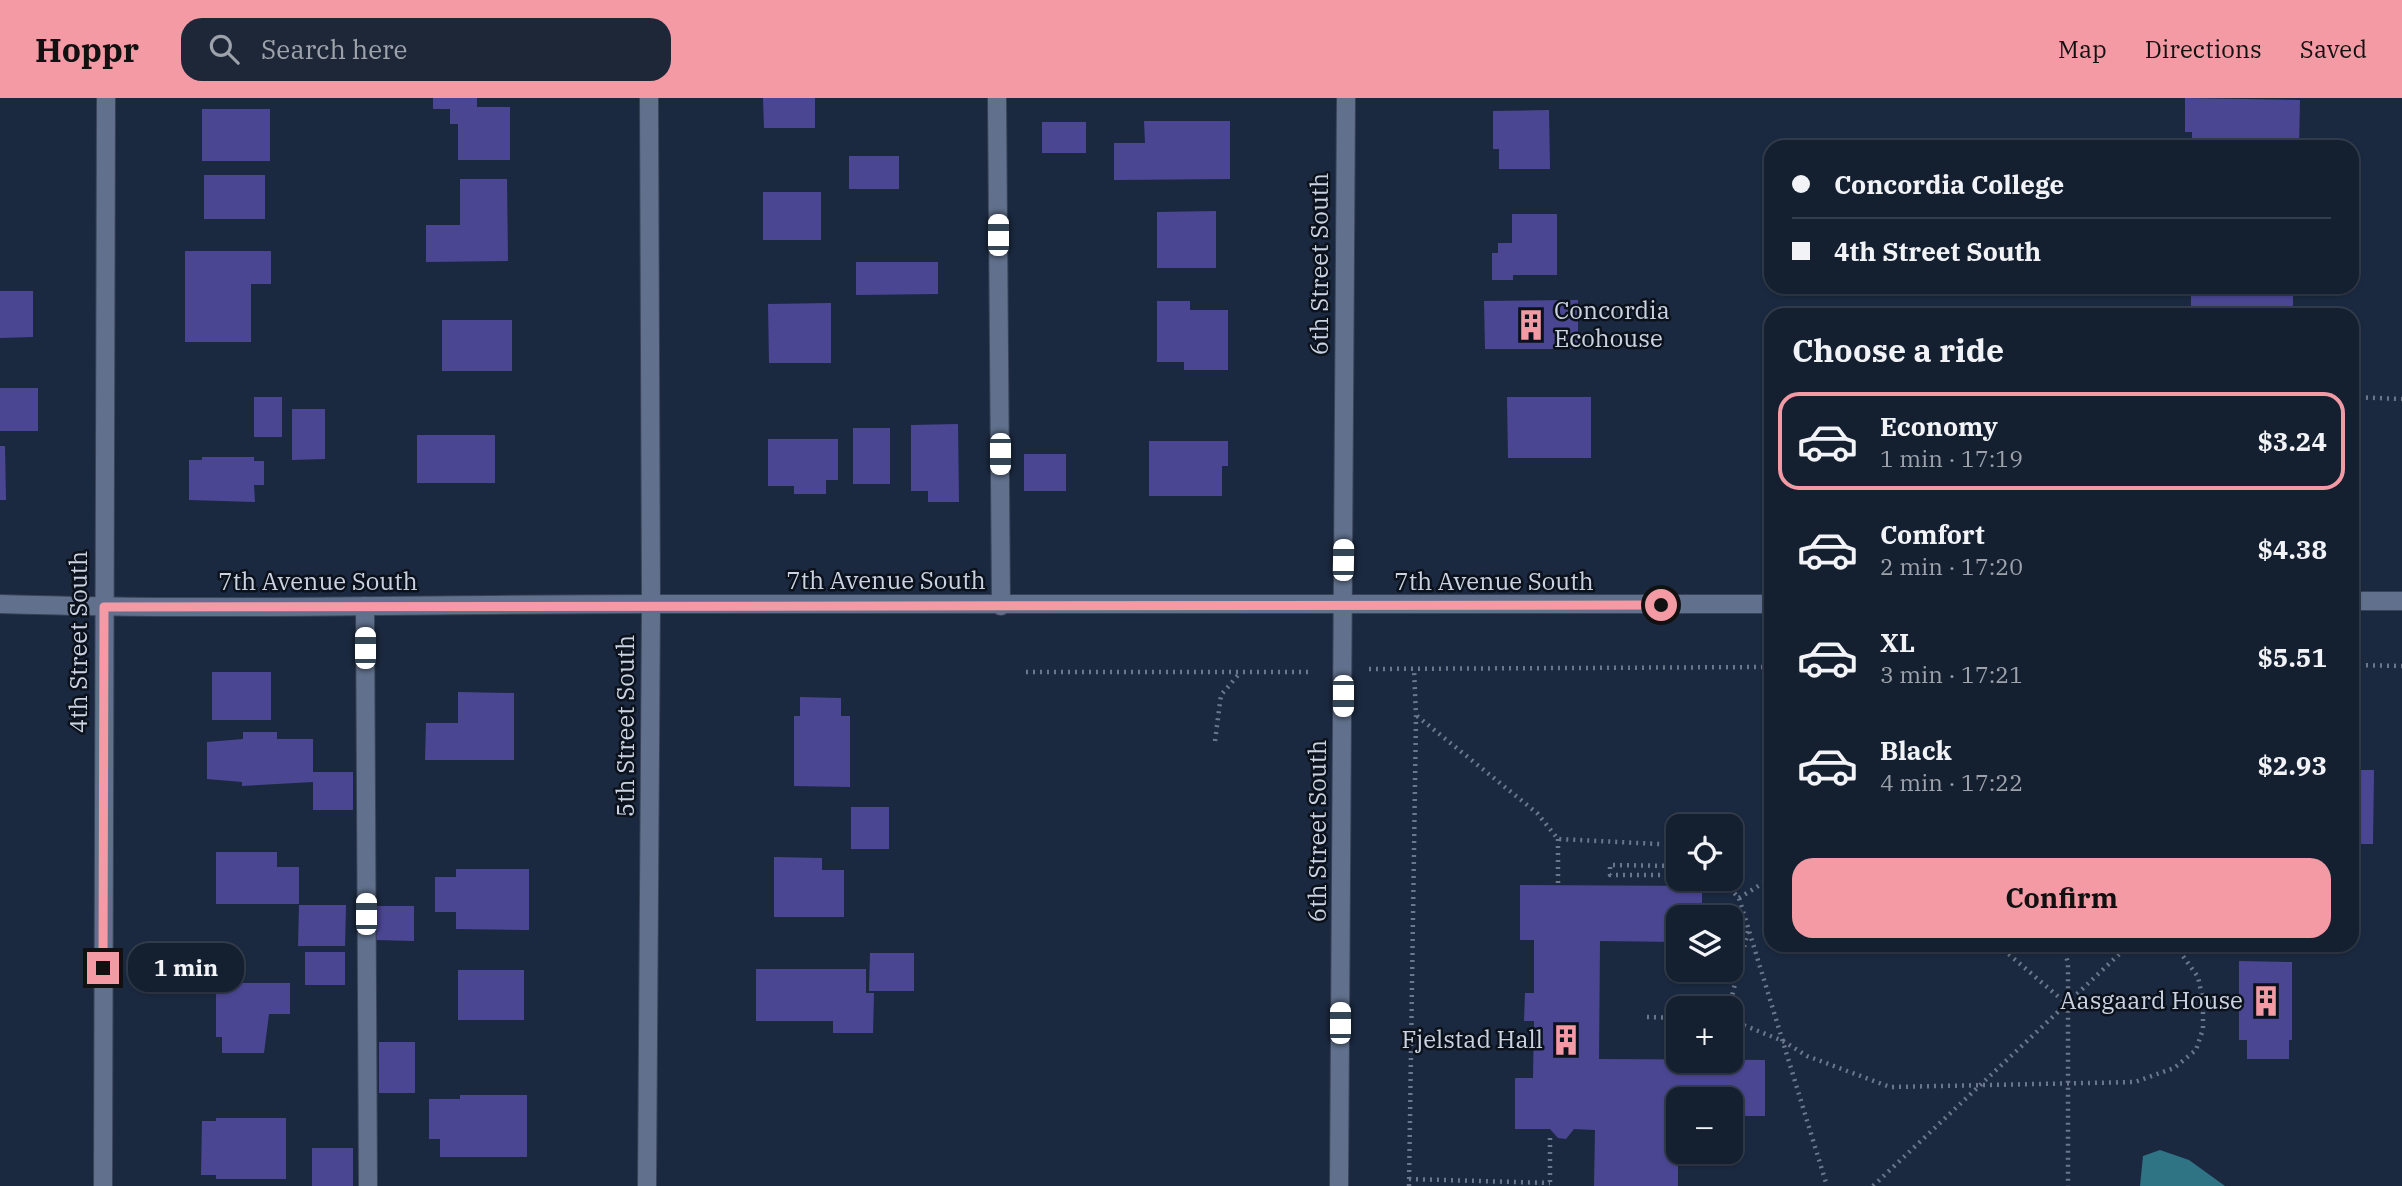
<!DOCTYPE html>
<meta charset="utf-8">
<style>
:root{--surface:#141f30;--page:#1d2738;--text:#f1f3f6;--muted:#9da2ab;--line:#333d4c;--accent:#f49aa5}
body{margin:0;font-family:"IBM Plex Serif",serif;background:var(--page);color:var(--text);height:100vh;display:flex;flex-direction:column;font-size:26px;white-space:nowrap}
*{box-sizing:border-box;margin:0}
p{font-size:23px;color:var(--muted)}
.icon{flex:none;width:38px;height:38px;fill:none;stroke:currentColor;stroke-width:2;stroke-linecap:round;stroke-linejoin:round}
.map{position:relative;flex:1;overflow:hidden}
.side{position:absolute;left:1764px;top:210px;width:595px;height:644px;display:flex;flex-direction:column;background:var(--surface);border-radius:21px;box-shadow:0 2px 5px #0004,0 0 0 2px var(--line)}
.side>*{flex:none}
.banner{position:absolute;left:1764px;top:42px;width:595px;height:154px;border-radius:21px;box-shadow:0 2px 5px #0004,0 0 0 2px var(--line);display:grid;align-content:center;height:154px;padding:0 28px;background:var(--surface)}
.buttons{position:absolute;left:1666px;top:716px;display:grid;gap:14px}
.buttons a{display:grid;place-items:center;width:77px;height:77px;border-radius:14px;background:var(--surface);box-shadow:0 2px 5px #0004,0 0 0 2px var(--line);font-size:35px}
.end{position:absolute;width:32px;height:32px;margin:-16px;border:9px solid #f49aa5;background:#111;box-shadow:0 0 0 4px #111}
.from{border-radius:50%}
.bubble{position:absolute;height:49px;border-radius:21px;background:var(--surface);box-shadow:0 2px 5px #0004,0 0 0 2px var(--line);font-size:23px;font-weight:700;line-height:49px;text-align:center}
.car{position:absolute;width:21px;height:42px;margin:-21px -10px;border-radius:9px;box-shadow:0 0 5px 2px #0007;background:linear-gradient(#fff 24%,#345 0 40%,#fff 0 76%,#345 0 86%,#fff 0)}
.banner b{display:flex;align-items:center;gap:24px;height:66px;font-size:26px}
.banner b+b{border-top:2px solid var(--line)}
.banner i{width:18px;height:18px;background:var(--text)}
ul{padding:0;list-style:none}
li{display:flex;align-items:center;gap:21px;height:98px;margin:0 14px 10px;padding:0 14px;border:4px solid transparent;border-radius:21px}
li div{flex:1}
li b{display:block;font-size:26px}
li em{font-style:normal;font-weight:700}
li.on{border-color:var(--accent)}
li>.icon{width:63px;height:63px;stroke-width:1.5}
h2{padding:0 28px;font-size:32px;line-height:84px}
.cta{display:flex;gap:14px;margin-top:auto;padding:14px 28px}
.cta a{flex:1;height:80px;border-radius:21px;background:var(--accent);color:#111;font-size:28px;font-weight:700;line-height:80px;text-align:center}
header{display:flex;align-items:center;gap:42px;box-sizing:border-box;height:98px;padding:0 35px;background:var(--accent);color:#111}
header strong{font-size:33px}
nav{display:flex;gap:38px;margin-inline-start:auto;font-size:24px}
.search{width:490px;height:63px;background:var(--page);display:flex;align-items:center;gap:18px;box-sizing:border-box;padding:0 24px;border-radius:21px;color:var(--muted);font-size:26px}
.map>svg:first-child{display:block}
</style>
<header>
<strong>Hoppr</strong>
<div class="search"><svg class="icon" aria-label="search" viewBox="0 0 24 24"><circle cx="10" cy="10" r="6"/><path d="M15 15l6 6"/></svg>Search here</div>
<nav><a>Map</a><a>Directions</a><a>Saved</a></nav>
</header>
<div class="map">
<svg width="2402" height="1088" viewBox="0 0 2402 1088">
<rect width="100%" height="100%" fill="#1b2940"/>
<path fill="#2f7485" d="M2160 1052 2189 1062 2225 1088H2140L2143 1058Z"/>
<path fill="#4b4692" d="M433 0H477V9H510V62H458V26H450V11H433Z
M763 0H815V30H764Z
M2185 0 2300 2 2299 49H2192V34H2185Z
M202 11H270V63H202Z
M1549 12 1550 71H1499V51H1493V13Z
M1144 23H1230V81L1114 82V45H1145Z
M1042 24H1086V55H1042Z
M849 58H899V91H849Z
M204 77H265V121H204Z
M460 81H507L508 163 426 164V127H460Z
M763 94H821V142H763Z
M1216 113V170H1157V114Z
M1512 116H1557V177H1513V182H1492V155H1498V145H1512Z
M185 153H271V186H251V244H185Z
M856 164H938V196L856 197Z
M2191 189H2293V217H2191Z
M0 193H33V239L0 240Z
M1578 202V251H1485L1484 203Z
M1157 203H1190V212H1228V272H1184V264H1157Z
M831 205V265H769L768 206Z
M442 222H512V273H442Z
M0 290H38V333H0Z
M254 299H282V339H254Z
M1507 299H1591V360H1508Z
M292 311H325V361L292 362Z
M958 326 959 404H928V393H911V327Z
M853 330H890V386H853Z
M417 337H495V385H417Z
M768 341H838V382H826V396H794V388H768Z
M1149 343H1228V368H1222V398H1149Z
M0 348H5L6 402H0Z
M1024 356H1066V393H1024Z
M202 359H254V363H264V387H254L255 404 189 402V362H202Z
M212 574H271V622H212Z
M458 594 514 595V662H425L426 625H458Z
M800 599 841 600V618H850V689L794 688V618H800Z
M243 634H277V641H313V674H353V712H313V684L242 688V684L207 681V644L243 641Z
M2352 672H2374L2373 746H2352Z
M851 709H889V751H851Z
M216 754H277V769H299V806H216Z
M774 759 822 760V772H844V819H774Z
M456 771H529V832L456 831V814H435V779H456Z
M1520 787 1702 788V819H1678V844L1600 843 1599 961 1765 962V1018H1731V1001H1678V1088H1594L1595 1032 1574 1031 1566 1041 1558 1040 1550 1031H1515V980H1533L1534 923H1524L1525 895H1534V842H1520Z
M299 807H346L345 848H298Z
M376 808H414V843L376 842Z
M305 854H345V887H305Z
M870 855H914V893H869Z
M2239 863 2292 864V942H2289V961H2247V942H2239Z
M756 871H866V895H874L873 935H833V923H756Z
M458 872H524V922H458Z
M216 885H290V916H269L264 955H222V939H216Z
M379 944H415V995H379Z
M460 997H527V1059H440V1041H429V1001H460Z
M216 1020H286V1081H216V1077H201L202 1023H216Z
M312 1050H353V1088H312Z"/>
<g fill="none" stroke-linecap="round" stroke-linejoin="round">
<defs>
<path id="lane" d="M997 0 1001 508
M365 508 368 1088"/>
<path id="street" d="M2352 503H2402
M0 506C216 513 433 506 650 506 1023 506 1397 509 1771 506
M1339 1088 1346 0"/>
<path id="secondary" d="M103 1088 106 0
M647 1088 651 506 649 0"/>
</defs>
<use href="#lane" stroke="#394357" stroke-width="20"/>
<use href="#street" stroke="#394357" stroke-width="20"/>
<use href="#secondary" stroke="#394357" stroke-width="20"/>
<path stroke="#6b778a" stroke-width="4.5" stroke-dasharray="2 5" stroke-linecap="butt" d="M2352 299 2402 301
M2352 567 2402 568
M1369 571 1771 569
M1026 574H1312
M1417 618 1537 715 1558 741 1678 747
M1215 643 1221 597 1239 576
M1558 741V787
M1678 768 1610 767V777H1678
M1681 780V788
M1720 780 1739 800 1827 1088
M1739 800 1771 780
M1998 847 2068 907V1088
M2063 847 2068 865V906
M2175 847 2198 879 2203 903H2228
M1729 910 1748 833
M1647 919 1678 920
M1731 922 1783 943 1807 958 1890 989 2135 984 2174 970 2196 952 2203 931V903
M1550 1040V1088
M1409 1081 1550 1085
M1409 1088 1416 618 1414 571
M1873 1088 2129 847"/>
<use href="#lane" stroke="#61718d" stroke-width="18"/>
<use href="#street" stroke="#61718d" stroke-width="18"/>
<use href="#secondary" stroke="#61718d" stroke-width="18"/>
</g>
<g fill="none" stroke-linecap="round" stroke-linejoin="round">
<path stroke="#f49aa5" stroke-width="9" d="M103 870 104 509 1661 507"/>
</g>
<defs>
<symbol id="building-bare" viewBox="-9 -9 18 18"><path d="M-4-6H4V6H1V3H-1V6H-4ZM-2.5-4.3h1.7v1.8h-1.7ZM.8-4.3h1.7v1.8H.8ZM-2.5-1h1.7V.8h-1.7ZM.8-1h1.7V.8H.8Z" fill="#f49aa5" stroke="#0c121c" stroke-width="2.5" paint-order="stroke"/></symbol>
</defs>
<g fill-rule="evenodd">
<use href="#building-bare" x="1509" y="205" width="44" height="44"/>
<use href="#building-bare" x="2244" y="881" width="44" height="44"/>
<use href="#building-bare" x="1544" y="920" width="44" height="44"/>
</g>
<g text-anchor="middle" stroke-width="5" stroke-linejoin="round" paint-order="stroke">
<g font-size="24" fill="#cad3e2" stroke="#0c121c">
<text transform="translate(1320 166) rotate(-90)" y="8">6th Street South</text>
<text x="886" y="491">7th Avenue South</text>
<text x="318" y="492">7th Avenue South</text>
<text x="1494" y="492">7th Avenue South</text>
<text transform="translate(79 544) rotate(-90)" y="8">4th Street South</text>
<text transform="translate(626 628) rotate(-90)" y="8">5th Street South</text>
<text transform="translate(1318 733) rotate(-90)" y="8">6th Street South</text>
</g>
<g font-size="24" fill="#cad3e2" stroke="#0c121c" text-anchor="end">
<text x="1554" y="221" text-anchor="start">Concordia<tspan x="1554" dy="28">Ecohouse</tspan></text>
<text x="2243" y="911">Aasgaard House</text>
<text x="1543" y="950">Fjelstad Hall</text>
</g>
</g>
</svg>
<div class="buttons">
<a><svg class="icon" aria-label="locate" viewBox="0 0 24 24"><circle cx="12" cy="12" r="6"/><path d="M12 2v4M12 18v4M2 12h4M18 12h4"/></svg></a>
<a><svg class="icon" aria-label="layers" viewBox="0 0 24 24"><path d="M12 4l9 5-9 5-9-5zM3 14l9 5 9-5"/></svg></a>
<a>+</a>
<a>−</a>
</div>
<i class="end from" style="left:1661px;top:507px"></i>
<i class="end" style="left:103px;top:870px"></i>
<div class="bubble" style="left:128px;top:845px;width:116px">1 min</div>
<i class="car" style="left:998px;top:137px;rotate:0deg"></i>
<i class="car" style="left:1000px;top:356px;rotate:180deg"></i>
<i class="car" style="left:1343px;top:462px;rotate:1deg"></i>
<i class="car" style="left:365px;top:550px;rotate:0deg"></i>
<i class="car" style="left:1343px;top:598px;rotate:180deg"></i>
<i class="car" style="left:366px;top:816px;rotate:0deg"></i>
<i class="car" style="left:1340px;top:925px;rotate:0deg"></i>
<div class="banner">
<b><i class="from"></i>Concordia College</b>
<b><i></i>4th Street South</b>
</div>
<section class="side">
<h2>Choose a ride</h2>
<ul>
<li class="on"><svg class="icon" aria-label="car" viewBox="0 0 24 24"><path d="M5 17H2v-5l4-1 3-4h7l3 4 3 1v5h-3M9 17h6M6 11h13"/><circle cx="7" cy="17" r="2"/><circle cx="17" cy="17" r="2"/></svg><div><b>Economy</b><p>1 min · 17:19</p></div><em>$3.24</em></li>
<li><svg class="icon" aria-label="car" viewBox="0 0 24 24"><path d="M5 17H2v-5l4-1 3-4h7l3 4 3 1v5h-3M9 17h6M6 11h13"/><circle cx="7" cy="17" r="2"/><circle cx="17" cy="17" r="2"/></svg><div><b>Comfort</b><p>2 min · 17:20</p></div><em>$4.38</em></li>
<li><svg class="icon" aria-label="car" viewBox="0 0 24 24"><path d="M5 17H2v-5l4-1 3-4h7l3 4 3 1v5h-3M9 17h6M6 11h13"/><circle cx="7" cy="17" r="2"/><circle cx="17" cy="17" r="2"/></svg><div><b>XL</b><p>3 min · 17:21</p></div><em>$5.51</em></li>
<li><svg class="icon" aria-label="car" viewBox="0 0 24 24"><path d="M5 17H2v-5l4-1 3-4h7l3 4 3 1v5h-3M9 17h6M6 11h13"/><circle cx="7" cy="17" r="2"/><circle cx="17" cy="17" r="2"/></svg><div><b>Black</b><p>4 min · 17:22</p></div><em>$2.93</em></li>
</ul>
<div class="cta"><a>Confirm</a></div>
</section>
</div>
